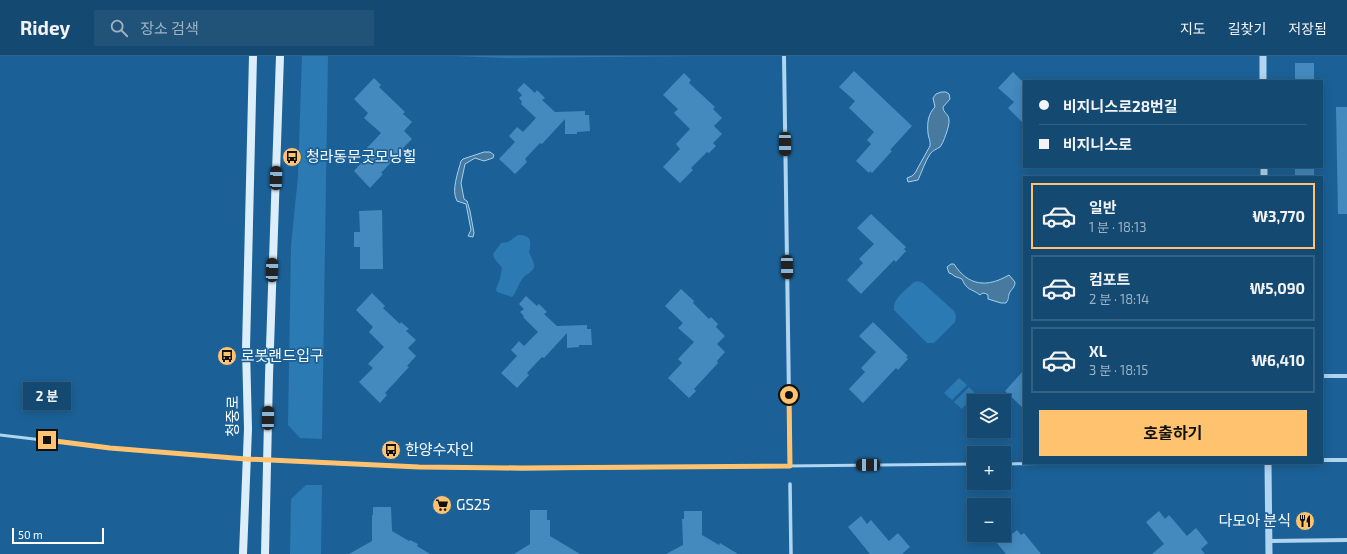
<!DOCTYPE html>
<html lang="ko">
<meta charset="utf-8">
<style>
:root{--surface:#144971;--page:#215379;--text:#f1f3f6;--muted:#9db2c3;--line:#336184;--accent:#ffc26e}
body{margin:0;font-family:"Exo 2","Noto Sans KR",sans-serif;background:var(--page);color:var(--text);height:100vh;display:flex;flex-direction:column;font-size:15px;white-space:nowrap}
*{box-sizing:border-box;margin:0}
p{font-size:13px;color:var(--muted)}
.icon{flex:none;width:22px;height:22px;fill:none;stroke:currentColor;stroke-width:2;stroke-linecap:round;stroke-linejoin:round}
.map{position:relative;flex:1;overflow:hidden}
.details{position:absolute;left:1023px;top:120px;width:300px;height:288px;display:flex;flex-direction:column;background:var(--surface);border-radius:0px;box-shadow:0 2px 10px #0003,0 0 0 1px var(--line)}
.details>*{flex:none}
.guide{position:absolute;left:1023px;top:24px;width:300px;height:88px;border-radius:0px;box-shadow:0 2px 10px #0003,0 0 0 1px var(--line);display:grid;align-content:center;height:88px;padding:0 16px;background:var(--surface)}
.tools{position:absolute;left:967px;top:338px;display:grid;gap:8px}
.tools a{display:grid;place-items:center;width:44px;height:44px;border-radius:0px;background:var(--surface);box-shadow:0 2px 10px #0003,0 0 0 1px var(--line);font-size:20px}
.scale{position:absolute;left:12px;bottom:10px;width:92px;box-sizing:border-box;padding-left:4px;border:2px solid #fff;border-top:0;font-size:11px;line-height:14px;white-space:nowrap;color:#fff;-webkit-text-stroke:3px #1b6197;paint-order:stroke}
.end{position:absolute;width:18px;height:18px;margin:-9px;border:5px solid #ffc26e;background:#111;box-shadow:0 0 0 2px #111}
.from{border-radius:50%}
.bubble{position:absolute;height:28px;border-radius:0px;background:var(--surface);box-shadow:0 2px 10px #0003,0 0 0 1px var(--line);font-size:13px;font-weight:700;line-height:28px;text-align:center}
.car{position:absolute;width:12px;height:24px;margin:-12px -6px;border-radius:5px;box-shadow:0 0 3px 1px #0007;background:linear-gradient(#222 24%,#8ab4d8 0 40%,#222 0 76%,#8ab4d8 0 86%,#222 0)}
.guide b{display:flex;align-items:center;gap:14px;height:38px;font-size:15px}
.guide b+b{border-top:1px solid var(--line)}
.guide i{width:10px;height:10px;background:var(--text)}
ul{padding:7px 0 0;list-style:none}
li{display:flex;align-items:center;gap:12px;height:66px;margin:0 8px 6px;padding:0 8px;border:2px solid var(--line);border-radius:0px}
li div{flex:1}
li b{display:block;font-size:15px}
li em{font-style:normal;font-weight:700}
li.active{border-color:var(--accent)}
li>.icon{width:36px;height:36px;stroke-width:1.5}
.action{display:flex;gap:8px;margin-top:auto;padding:8px 16px}
.action a{flex:1;height:46px;border-radius:0px;background:var(--accent);color:#111;font-size:16px;font-weight:700;line-height:46px;text-align:center}
header{display:flex;align-items:center;gap:24px;box-sizing:border-box;height:56px;padding:0 20px;background:var(--surface);border-bottom:1px solid var(--line)}
header strong{font-size:19px}
nav{display:flex;gap:22px;margin-inline-start:auto;font-size:14px}
.search{width:280px;height:36px;background:var(--page);display:flex;align-items:center;gap:10px;box-sizing:border-box;padding:0 14px;border-radius:0px;color:var(--muted);font-size:15px}
.map>svg:first-child{display:block}
</style>
<header>
<strong>Ridey</strong>
<div class="search"><svg class="icon" aria-label="search" viewBox="0 0 24 24"><circle cx="10" cy="10" r="6"/><path d="M15 15l6 6"/></svg>장소 검색</div>
<nav><a>지도</a><a>길찾기</a><a>저장됨</a></nav>
</header>
<div class="map">
<svg width="1347" height="498" viewBox="0 0 1347 498">
<rect width="100%" height="100%" fill="#1b6197"/>
<path fill="#2b7ab3" d="M302 0H328L322 383 300 382 288 369 291 190 298 120Z
M454 0H696L506 2Z
M518 179C531 179 532 185 529 196 530 200 535 206 534 211 533 216 526 218 523 222 518 228 517 236 512 241L497 236 496 233 500 223 502 212 494 202 493 198 501 187 508 186Z
M918 225 923 227 954 255 956 260 955 266 934 287H927L894 254C892 243 907 233 914 226Z
M959 322 967 329 952 344 944 337Z
M969 331 976 338 962 353 954 346Z
M306 429H322L321 498H290L291 443Z"/>
<path fill="#48799f" stroke="#a2d1f2" d="M941 36H946L949 38 950 43 943 51C943 57 949 58 949 64 950 69 943 88 940 91 937 93 933 94 930 98 925 106 922 115 918 124L908 126 907 122 912 120 915 117 930 90C931 85 928 81 928 77 927 67 928 58 935 51L933 42 936 38Z
M484 96H490L494 99 493 102 484 105 475 102 465 108 461 127 464 143 467 145 470 155 474 177 473 181 468 180 471 174 466 148 457 145C451 134 458 117 461 105L463 103Z
M951 208H954C968 230 987 232 1009 219L1015 226C1015 232 1011 233 1009 238 1008 242 1009 243 1006 247H1001L988 243V239C985 237 983 236 980 239 971 232 967 235 962 223L954 220 952 218 949 217 947 211Z"/>
<path fill="#448abe" d="M1295 7H1314V25H1295Z
M854 15 912 70 890 94 892 95 872 117 870 115 869 117 856 105 871 88 867 84 874 76 849 52 855 45 839 31Z
M1013 16 1024 27V68L1008 52 1014 46 998 32Z
M684 17 691 24 689 27 715 51 713 53 722 62 714 70 722 78 713 87 716 90 709 97 707 96 691 112 693 114 680 127 663 111 680 93 676 88 690 73 674 57 678 53 663 39Z
M374 22 381 29 379 31 405 56 403 58 412 66 404 75 412 83 403 92 406 94 399 102 397 100 381 117 383 118 370 132 354 115 370 97 366 93 381 77 364 62 368 57 354 43Z
M524 27 535 37 537 34 545 42 542 44 555 56 585 55V59H589L590 75 577 76V78H565V63L542 88 540 87 525 103 527 106 515 118 499 103 515 86 509 80 517 71 523 76 536 62 521 48 522 46 519 42 522 39 517 34Z
M1336 51H1347V158H1338Z
M1295 111H1314V121H1295Z
M382 154 383 213H360V191H354V176H360L359 155Z
M871 158 906 191 904 193 906 195 896 206 894 204 861 238 847 224 863 207 859 203 874 188 857 172Z
M681 233 694 245 693 247 709 263 711 261 718 268 716 271 725 280 717 288 725 296 717 305 718 307 694 333 696 335 689 342 668 322 682 307 678 303 694 286 678 272 683 267 665 250Z
M372 237 385 250 383 252 400 268 401 266 409 273 406 275 416 284 408 292 416 300 407 310 409 311 385 337 387 339 380 347 359 326 373 312 368 308 384 291 369 276 373 271 356 254Z
M526 240 537 250 539 248 547 256 544 258 557 270 587 269V273H591L592 289H579V291L567 292V277L544 302 542 301 527 317 529 319 517 332 501 317 517 300 511 294 519 285 524 290 538 276 523 261 524 260 520 256 524 253 519 248Z
M873 266 908 300 906 301 908 303 898 314 896 312 863 347 849 333 865 316 861 312 876 296 859 280Z
M1024 314V353L1005 335Z
M373 451H391L392 475 409 485 410 484 418 488 417 490 430 498H349L372 485V459H373Z
M530 454H547V464H550V480L580 498H514L530 488Z
M684 455H702V479L719 489 720 487 738 498H666L683 489 682 463H684Z
M1159 455 1165 463 1169 459 1187 480 1196 472 1208 487 1201 493 1205 498H1152L1164 488 1146 466Z
M861 460 867 468 871 464 889 485 898 477 910 491 902 498H870L848 471Z
M1004 467 1012 478 1017 474 1021 479 1024 477 1041 498H1006L990 479H1004Z"/>
<g fill="none" stroke-linecap="round" stroke-linejoin="round">
<path stroke="#afd5f0" stroke-width="3" d="M0 379 110 392 246 403 419 411 521 413 974 408
M1004 408 1089 407"/>
<path stroke="#afd5f0" stroke-width="3.5" d="M790 428 791 498"/>
<path stroke="#afd5f0" stroke-width="4" d="M784 0 790 410
M1322 320H1347
M1322 404H1347
M1269 485 1347 484"/>
<path stroke="#afd5f0" stroke-width="7" d="M1263 0V25
M1264 111V121
M1268 407 1269 498"/>
<path stroke="#ddeefb" stroke-width="8" d="M243 498 248 373 246 293 253 0
M265 498 269 320 280 0"/>
</g>
<g fill="none" stroke-linecap="round" stroke-linejoin="round">
<path stroke="#ffc26e" stroke-width="5" d="M47 384 110 392 246 403 419 411 521 412 790 410 789 339"/>
</g>
<defs>
<symbol id="bus-disc" viewBox="-11 -11 22 22"><circle r="9.5" fill="#ffc26e" stroke="#1b6197"/><path d="M-5-6H5V4H4V6H2V4H-2V6H-4V4H-5ZM-3.5-4V0h7V-4ZM-3.5 1.2v1.5H-2V1.2ZM2 1.2v1.5H3.5V1.2Z" fill="#111"/></symbol>
<symbol id="supermarket-disc" viewBox="-11 -11 22 22"><circle r="9.5" fill="#ffc26e" stroke="#1b6197"/><path d="M-6-5.5h2.5l.6 2H6L4.5 2H-2.5L-4.4-4H-6ZM-1.5 3.2a1.3 1.3 0 1 0 .1 0ZM3 3.2a1.3 1.3 0 1 0 .1 0Z" fill="#111"/></symbol>
<symbol id="restaurant-disc" viewBox="-11 -11 22 22"><circle r="9.5" fill="#ffc26e" stroke="#1b6197"/><path d="M-5-6h1v4h1v-4h1v4h1v-4h1v5L-1.5 .5V6h-2V.5L-5-1ZM5-6V6H3V1.5H1.5Q1.5-4 5-6Z" fill="#111"/></symbol>
</defs>
<g fill-rule="evenodd">
<use href="#bus-disc" x="281" y="90" width="22" height="22"/>
<use href="#bus-disc" x="216" y="289" width="22" height="22"/>
<use href="#bus-disc" x="380" y="383" width="22" height="22"/>
<use href="#supermarket-disc" x="431" y="438" width="22" height="22"/>
<use href="#restaurant-disc" x="1294" y="454" width="22" height="22"/>
</g>
<g text-anchor="middle" stroke-width="3.5" stroke-linejoin="round" paint-order="stroke">
<g font-size="15" fill="#fff" stroke="#1b6197" text-anchor="start">
<text x="306" y="106">청라동문굿모닝힐</text>
<text x="241" y="305">로봇랜드입구</text>
<text x="405" y="399">한양수자인</text>
<text x="456" y="454">GS25</text>
<text x="1291" y="470" text-anchor="end">다모아 분식</text>
</g>
<g font-size="15" fill="#fff" stroke="#1b6197">
<text transform="translate(233 360) rotate(-90)" y="5">청중로</text>
</g>
</g>
</svg>
<div class="tools">
<a><svg class="icon" aria-label="layers" viewBox="0 0 24 24"><path d="M12 4l9 5-9 5-9-5zM3 14l9 5 9-5"/></svg></a>
<a>+</a>
<a>−</a>
</div>
<div class="scale">50 m</div>
<i class="end from" style="left:789px;top:339px"></i>
<i class="end" style="left:47px;top:384px"></i>
<div class="bubble" style="left:23px;top:326px;width:48px">2 분</div>
<i class="car" style="left:785px;top:88px;rotate:179deg"></i>
<i class="car" style="left:276px;top:122px;rotate:2deg"></i>
<i class="car" style="left:787px;top:211px;rotate:179deg"></i>
<i class="car" style="left:272px;top:214px;rotate:2deg"></i>
<i class="car" style="left:268px;top:362px;rotate:1deg"></i>
<i class="car" style="left:868px;top:409px;rotate:270deg"></i>
<div class="guide">
<b><i class="from"></i>비지니스로28번길</b>
<b><i></i>비지니스로</b>
</div>
<section class="details">
<ul>
<li class="active"><svg class="icon" aria-label="car" viewBox="0 0 24 24"><path d="M5 17H2v-5l4-1 3-4h7l3 4 3 1v5h-3M9 17h6M6 11h13"/><circle cx="7" cy="17" r="2"/><circle cx="17" cy="17" r="2"/></svg><div><b>일반</b><p>1 분 · 18:13</p></div><em>₩3,770</em></li>
<li><svg class="icon" aria-label="car" viewBox="0 0 24 24"><path d="M5 17H2v-5l4-1 3-4h7l3 4 3 1v5h-3M9 17h6M6 11h13"/><circle cx="7" cy="17" r="2"/><circle cx="17" cy="17" r="2"/></svg><div><b>컴포트</b><p>2 분 · 18:14</p></div><em>₩5,090</em></li>
<li><svg class="icon" aria-label="car" viewBox="0 0 24 24"><path d="M5 17H2v-5l4-1 3-4h7l3 4 3 1v5h-3M9 17h6M6 11h13"/><circle cx="7" cy="17" r="2"/><circle cx="17" cy="17" r="2"/></svg><div><b>XL</b><p>3 분 · 18:15</p></div><em>₩6,410</em></li>
</ul>
<div class="action"><a>호출하기</a></div>
</section>
</div>
